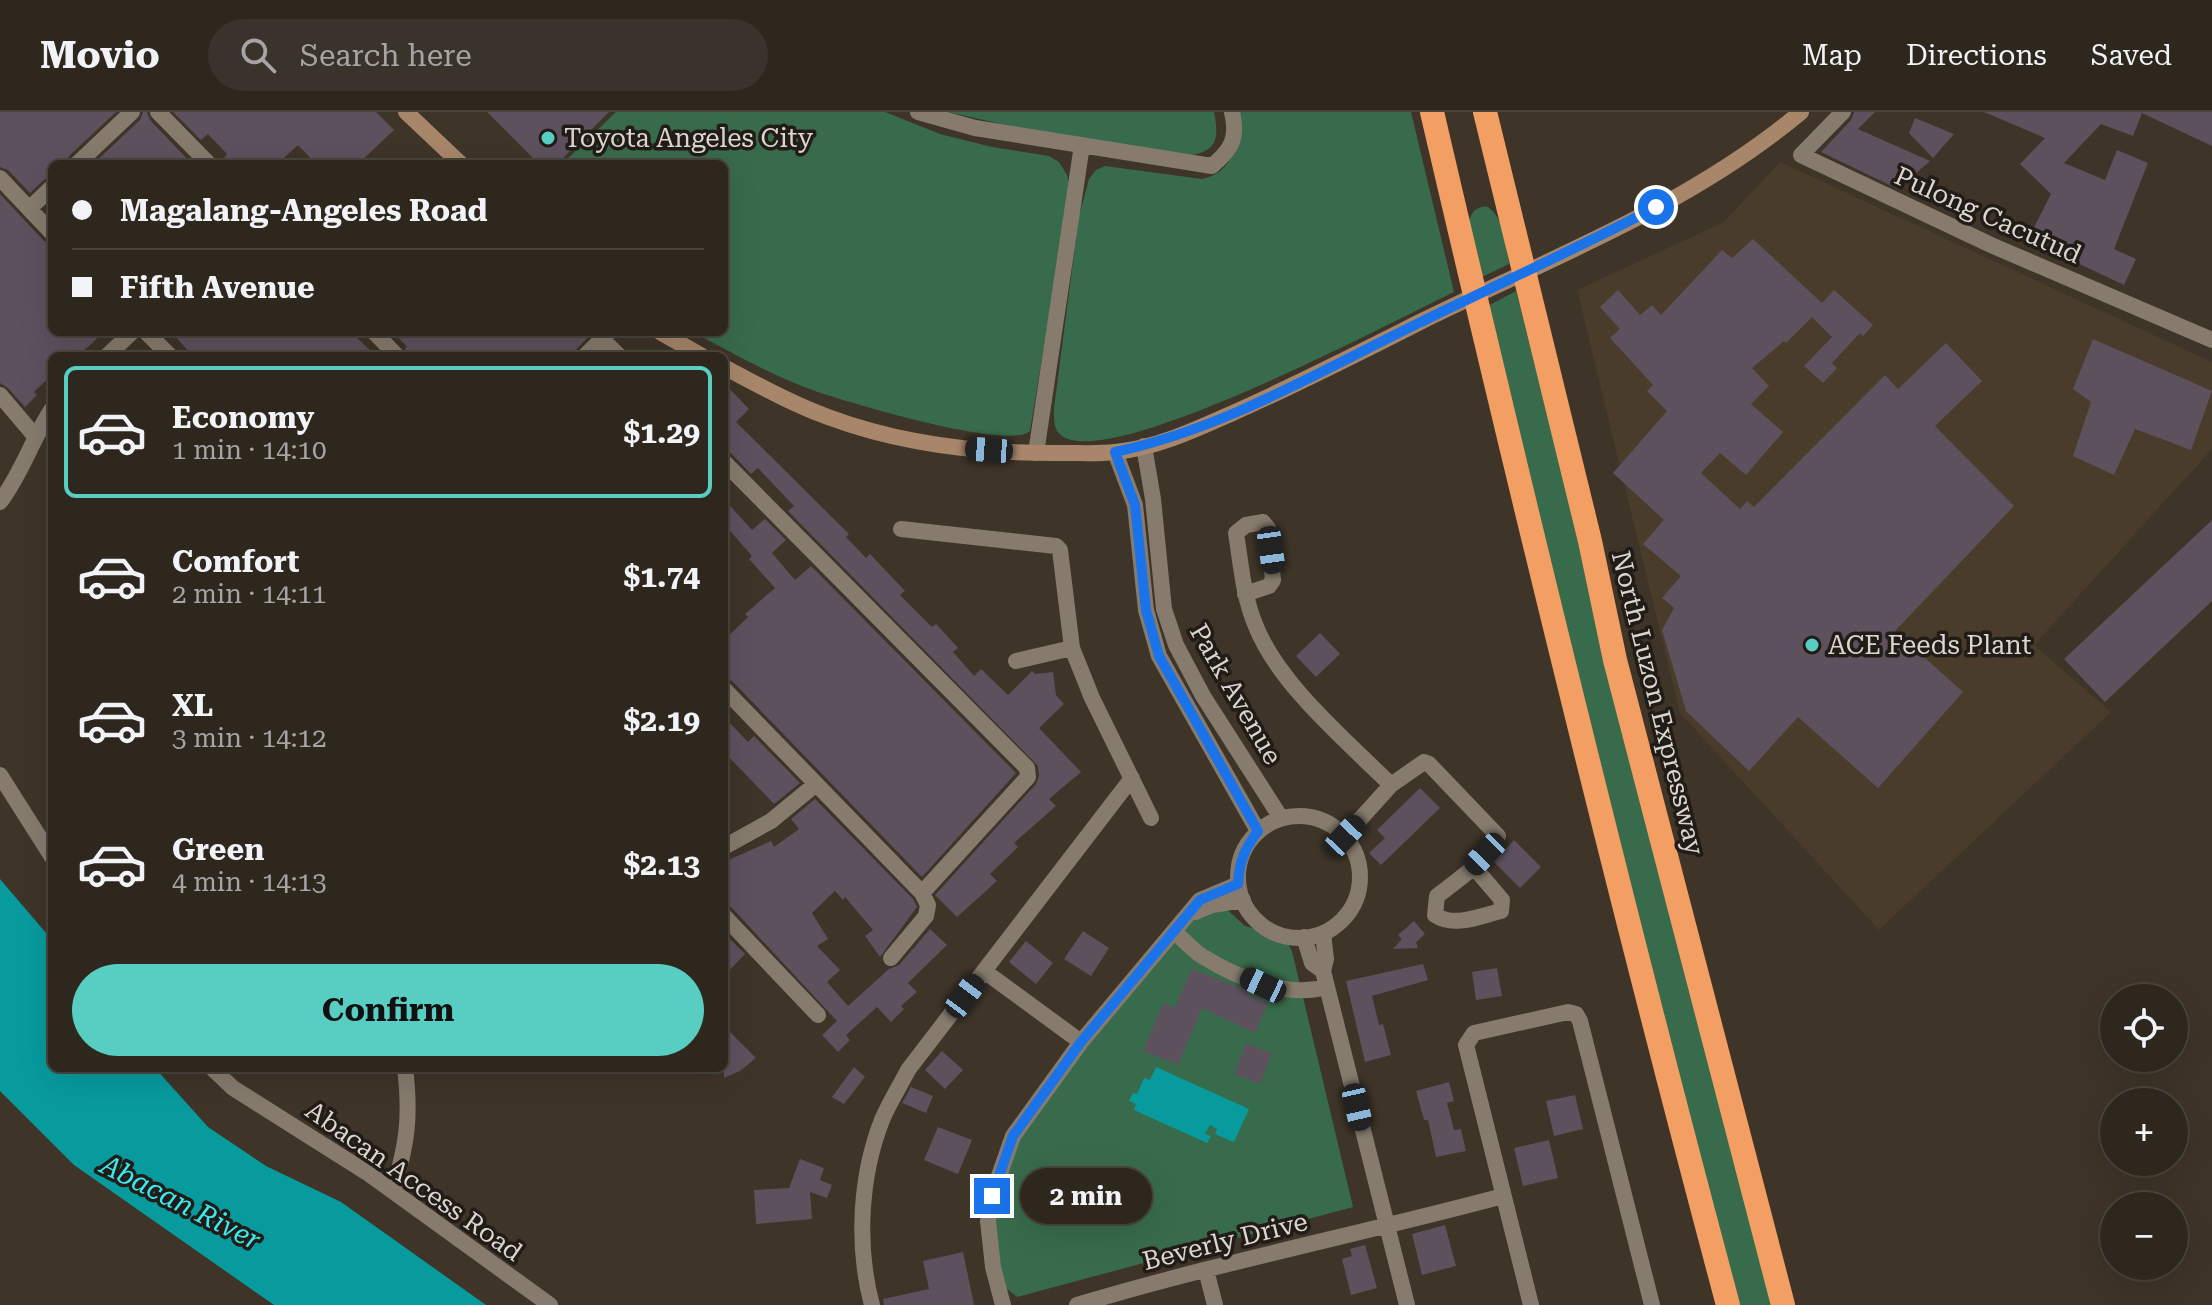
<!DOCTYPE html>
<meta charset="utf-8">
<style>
:root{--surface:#2e271e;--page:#3a332b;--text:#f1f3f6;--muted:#a7a5a4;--line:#49443c;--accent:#57cec1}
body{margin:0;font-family:"Roboto Serif",serif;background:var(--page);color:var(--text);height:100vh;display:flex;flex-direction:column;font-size:30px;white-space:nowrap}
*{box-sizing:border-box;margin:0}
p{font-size:26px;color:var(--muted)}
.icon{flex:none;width:44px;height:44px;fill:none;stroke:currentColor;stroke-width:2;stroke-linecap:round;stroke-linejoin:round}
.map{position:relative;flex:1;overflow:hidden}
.drawer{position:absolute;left:48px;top:240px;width:680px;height:720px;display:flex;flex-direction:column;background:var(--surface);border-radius:12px;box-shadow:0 8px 32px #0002,0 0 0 2px var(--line)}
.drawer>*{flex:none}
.top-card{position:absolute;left:48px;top:48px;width:680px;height:176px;border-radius:12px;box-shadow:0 8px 32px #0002,0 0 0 2px var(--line);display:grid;align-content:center;height:176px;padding:0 24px;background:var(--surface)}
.tools{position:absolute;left:2100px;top:872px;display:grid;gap:16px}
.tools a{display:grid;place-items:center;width:88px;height:88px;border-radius:50%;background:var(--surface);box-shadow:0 8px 32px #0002,0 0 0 2px var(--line);font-size:40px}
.end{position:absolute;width:36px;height:36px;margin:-18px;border:10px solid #1a73e8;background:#fff;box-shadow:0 0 0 4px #fff}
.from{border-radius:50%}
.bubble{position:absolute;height:56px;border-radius:28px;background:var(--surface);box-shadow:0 8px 32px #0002,0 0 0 2px var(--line);font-size:26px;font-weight:700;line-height:56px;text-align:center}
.car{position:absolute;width:24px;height:48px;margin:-24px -12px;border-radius:10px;box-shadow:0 0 6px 2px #0007;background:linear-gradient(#222 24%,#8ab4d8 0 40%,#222 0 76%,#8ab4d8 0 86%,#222 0)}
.top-card b{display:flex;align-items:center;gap:28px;height:76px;font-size:30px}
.top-card b+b{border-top:2px solid var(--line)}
.top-card i{width:20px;height:20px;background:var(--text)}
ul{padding:14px 0 0;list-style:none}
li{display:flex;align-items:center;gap:24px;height:132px;margin:0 16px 12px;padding:0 8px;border:4px solid transparent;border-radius:12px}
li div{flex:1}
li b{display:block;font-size:30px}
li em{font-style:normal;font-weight:700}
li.selected{border-color:var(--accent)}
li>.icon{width:72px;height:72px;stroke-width:1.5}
.action{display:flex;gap:16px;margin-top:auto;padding:16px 24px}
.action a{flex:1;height:92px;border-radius:48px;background:var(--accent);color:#111;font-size:32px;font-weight:700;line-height:92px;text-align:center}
header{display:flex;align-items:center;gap:48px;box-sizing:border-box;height:112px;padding:0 40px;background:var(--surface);border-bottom:2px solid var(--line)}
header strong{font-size:38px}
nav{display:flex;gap:44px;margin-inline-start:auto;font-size:28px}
.search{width:560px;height:72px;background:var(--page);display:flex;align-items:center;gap:20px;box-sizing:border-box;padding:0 28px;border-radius:44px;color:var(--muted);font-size:30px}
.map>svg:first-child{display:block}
</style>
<header>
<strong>Movio</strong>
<div class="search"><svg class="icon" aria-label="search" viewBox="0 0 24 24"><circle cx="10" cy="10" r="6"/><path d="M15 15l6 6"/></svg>Search here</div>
<nav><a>Map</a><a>Directions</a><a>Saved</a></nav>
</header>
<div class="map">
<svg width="2212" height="1193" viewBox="0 0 2212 1193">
<rect width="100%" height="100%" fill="#3e3428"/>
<path fill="#4a3c2a" d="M1780 50 2212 250V337L2034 533 2111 600 1879 818 1680 601 1577 178 1724 110Z"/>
<path fill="#386b4b" d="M616 0H885L940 22 992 35 1049 44 1059 50 1067 63 1070 76 1030 319C1009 339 847 290 815 279 773 264 732 241 693 220H724V52H562Z
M948 0H1214C1219 24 1218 39 1191 43L1033 19Z
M1237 0H1411L1454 180C1395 208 1112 359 1062 324 1053 318 1054 307 1054 296L1079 104 1089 67 1096 58 1105 54 1202 67C1238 59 1235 29 1237 0Z
M1486 94C1504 103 1505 133 1509 152L1480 166C1475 146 1454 98 1486 94Z
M1516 179 1772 1193H1737L1667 928 1486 195Z
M1223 794 1245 814 1284 825 1292 839 1353 1095 1017 1185 1006 1176 996 1136 995 1097 1022 1014 1194 805Z"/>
<path fill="#089b9e" d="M0 767 52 828V956H155L208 1015 266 1054 341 1090 486 1193H274L74 1053 0 979Z
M1156 955 1249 997 1234 1030 1215 1022 1217 1017 1210 1013 1205 1022 1211 1024 1207 1031 1134 998 1136 992 1129 989 1133 981 1137 982 1144 966 1150 968Z"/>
<path fill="#5d515d" d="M0 0H116L69 44 66 52H52V64L45 67 30 81 8 58 0 55Z
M143 0H147L150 8 192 52H93L140 8Z
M173 0H376L394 18 358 52H316L298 33 277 52H220L227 42 208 22 201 28Z
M487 0H609L557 52H539Z
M1854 0H1875L1858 17 1930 49 1898 77 1821 40 1851 8Z
M1984 0H2212V34L2142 1 2133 24 2101 12 2064 51 2105 68 2117 38 2148 51 2114 137 2136 147 2124 173 2056 141 2054 145 2026 131 2051 82 2020 52 2045 26Z
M1915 6 1954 22 1933 46 1909 21Z
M0 82 44 129 52 132V220H104L78 244H52V263L34 280 37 283 25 295 8 276 0 271Z
M1753 127 1822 191 1834 178 1873 213 1863 224 1860 221 1832 251 1837 256 1823 271 1804 254 1832 225 1812 205 1786 231 1784 229 1752 256 1769 274 1751 292 1783 320 1746 363 1720 341 1701 361 1740 397 1747 389 1754 395 1885 263 1898 277 1946 231 1982 269 1935 314 2014 394 1895 519 1963 580 1878 676 1798 605 1749 659 1686 599 1662 518 1674 496 1662 486 1681 464 1643 432 1664 408 1613 361 1667 299 1647 279 1653 273 1610 226 1620 217 1600 195 1618 178 1640 203 1652 193 1661 203 1722 138 1732 146Z
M171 220H351L376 244H193Z
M393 220H593L570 244H408L405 236 407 235Z
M2093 227 2212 279 2191 338 2135 317 2114 363 2073 344 2091 290 2073 277Z
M724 271 749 297 736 310 849 422 846 425 866 446 870 442 905 479 900 483 932 515 936 512 948 525 958 536 953 540 974 564 981 557 1008 583 1032 559 1035 562 1053 560 1056 583 1064 592 1039 616 1081 660 1049 687 1056 694 1014 731 1018 735 990 762 997 769 957 805 935 783 1036 672 1039 664 1038 654 788 399 794 394 758 356 751 362 724 334Z
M724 387 752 418 765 407 786 428 772 441 795 468 811 454 1016 661 922 765 732 569 724 566V528L748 505 745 502 775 476 749 447 752 444 724 412Z
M2212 408V489L2105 590 2064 547Z
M1320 521 1340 542 1316 565 1296 544Z
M724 605 748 630 754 624 800 671 774 692 724 640Z
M1420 676 1440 696 1381 753 1369 741 1385 726 1377 718Z
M815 687 913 787 917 795 880 845 865 824 873 818 845 785 843 788 835 779 812 801 828 827 817 834 840 858 827 870 848 894 889 857 899 853 930 817 947 833 908 871 917 880 901 894 904 897 891 910 877 895 846 923 850 928 838 940 822 923 837 909 732 796 724 793V750L771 729 774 735 799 717 791 707Z
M1514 728 1541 755 1520 776 1494 750Z
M1414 809 1425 822 1416 830 1418 836 1393 837 1402 827 1398 823Z
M1083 819 1109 836 1091 864 1064 847Z
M724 821 745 842 724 864Z
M1026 829 1053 851 1036 872 1009 850Z
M1423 852 1428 868 1372 884 1379 913 1383 912 1391 943 1365 950 1346 869Z
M1497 856 1502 884 1476 888 1472 860Z
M1192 857 1249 879 1248 882 1268 891 1255 921 1202 896 1178 953 1143 939 1163 891 1174 896Z
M724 914 756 946 740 959 724 966Z
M1246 931 1272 941 1260 972 1234 962Z
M942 939 963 958 945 977 925 958Z
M854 955 865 965 844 992 832 985Z
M1449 970 1454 989 1447 991 1454 1018 1461 1017 1466 1039 1436 1045 1428 1008H1424L1416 979Z
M911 975 933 984 926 1001 902 991Z
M1575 983 1583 1017 1554 1024 1546 989Z
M938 1015 972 1028 958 1062 924 1048Z
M1549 1028 1558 1066 1523 1074 1514 1036Z
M800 1047 824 1056 820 1068 832 1073 827 1086 810 1080 812 1107 756 1112 754 1078 789 1076Z
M1445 1113 1456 1154 1422 1163 1412 1122Z
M1365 1133 1377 1176 1351 1183 1342 1147 1352 1144 1350 1137Z
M963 1140 974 1193H884L883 1187 929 1177 923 1149Z"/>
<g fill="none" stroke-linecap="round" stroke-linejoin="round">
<path stroke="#867b6d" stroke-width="16" d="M158 0 209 52
M918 0 975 16 1212 54C1232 37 1238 26 1232 0
M1843 0 1801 43 1991 133 2212 228
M77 52 132 0
M0 66 52 121
M29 97 52 75
M146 220 170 244
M374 220 397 244
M602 227 619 244
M107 244 132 220
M585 244 609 220
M0 283 34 323
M1144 334 1153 387 1164 497 1176 533 1203 584 1281 706
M1115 340 1135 393 1146 498 1159 544 1258 719
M1036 341 1082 33
M724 350 1027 656 1028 665 922 781
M0 390C22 361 32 327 52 297
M901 417 1056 434 1060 438 1072 536 1092 586 1151 706
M1245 482 1269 474 1273 468 1268 416 1263 410 1246 413 1236 421C1241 452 1243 483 1255 512 1277 571 1347 629 1391 673
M1016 549 1072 536
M724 577 922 781 928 793 926 804 891 846
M1238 765a61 61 0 1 1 122 0a61 61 0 1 1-122 0Z
M1345 724 1391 673 1424 650 1429 652 1498 724C1492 745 1454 771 1437 784L1435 803C1454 816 1480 804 1501 799L1502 788 1473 754
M724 735 771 709 816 672
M1195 800 1212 793 1243 788
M724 804 818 903
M1174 819C1183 827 1192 838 1202 844 1237 866 1286 886 1327 875
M1323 821 1326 847 1323 859 1407 1193
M1304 825 1312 851 1323 859
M984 859 1081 930
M393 1079C407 1032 411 1005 405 956
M1206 1158 1215 1193
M872 1193C856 1134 860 1064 882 1008 889 991 900 974 908 958L1132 666
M1003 1193 993 1155 988 1109 992 1084 1013 1024 1081 930 1200 788 1238 772
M1077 1193C1217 1151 1361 1122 1503 1084
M1531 1193 1466 933 1474 921 1568 900 1576 902 1580 909 1652 1193"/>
<path stroke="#867b6d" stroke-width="16" d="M0 663 52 745
M212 956 233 976 369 1062 550 1193"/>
<path stroke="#a7866a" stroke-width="16" d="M406 0 461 52
M660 220 702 244
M724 255C758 273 792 292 828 305 903 333 986 342 1066 341 1082 341 1099 342 1115 340 1157 336 1197 317 1235 300 1298 272 1359 241 1420 210 1550 146 1689 94 1801 0"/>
<path stroke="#f39f63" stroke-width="24" d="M1432 0C1525 399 1622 797 1728 1193
M1485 0 1590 429 1615 548 1783 1193"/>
</g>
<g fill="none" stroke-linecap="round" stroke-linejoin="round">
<path stroke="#1a73e8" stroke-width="10" d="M992 1084 1013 1024 1081 930 1200 788 1238 772C1239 750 1245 736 1258 719L1159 544 1146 498 1135 393 1115 340C1224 317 1322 258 1421 210 1500 171 1579 136 1656 95"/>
</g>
<g fill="#57cec1" stroke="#211c17" stroke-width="3">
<circle cx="548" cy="26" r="8"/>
<circle cx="1812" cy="533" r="8"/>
</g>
<g text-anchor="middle" stroke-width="7" stroke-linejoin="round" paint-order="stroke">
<g font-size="26" fill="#ddd6cf" stroke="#211c17" text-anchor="start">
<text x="564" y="35">Toyota Angeles City</text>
<text x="1828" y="542">ACE Feeds Plant</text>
</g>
<g font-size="26" fill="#ddd6cf" stroke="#211c17">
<text transform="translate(1988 103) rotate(24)" y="9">Pulong Cacutud</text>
<text transform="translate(1236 582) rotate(60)" y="9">Park Avenue</text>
<text transform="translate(1658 591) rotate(76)" y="9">North Luzon Expressway</text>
<text transform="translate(414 1069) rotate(35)" y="9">Abacan Access Road</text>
<text transform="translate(1225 1129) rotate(-14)" y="9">Beverly Drive</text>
</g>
<g font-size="28" font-style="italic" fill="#39eaef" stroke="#211c17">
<text transform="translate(181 1090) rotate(27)" y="10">Abacan River</text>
</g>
</g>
</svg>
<div class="tools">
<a><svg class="icon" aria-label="locate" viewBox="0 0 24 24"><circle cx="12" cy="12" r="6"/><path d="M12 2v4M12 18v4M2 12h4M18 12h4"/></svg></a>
<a>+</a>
<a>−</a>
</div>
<i class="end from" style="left:1656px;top:95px"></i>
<i class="end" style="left:992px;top:1084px"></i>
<div class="bubble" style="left:1020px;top:1056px;width:132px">2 min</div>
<i class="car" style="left:989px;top:338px;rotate:274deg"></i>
<i class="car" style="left:1271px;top:438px;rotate:172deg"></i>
<i class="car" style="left:1345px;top:724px;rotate:43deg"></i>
<i class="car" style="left:1485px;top:742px;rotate:224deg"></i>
<i class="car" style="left:1263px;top:873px;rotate:295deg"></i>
<i class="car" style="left:965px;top:884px;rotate:37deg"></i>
<i class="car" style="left:1357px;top:995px;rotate:167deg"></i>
<div class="top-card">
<b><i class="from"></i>Magalang-Angeles Road</b>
<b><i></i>Fifth Avenue</b>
</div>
<section class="drawer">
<ul>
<li class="selected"><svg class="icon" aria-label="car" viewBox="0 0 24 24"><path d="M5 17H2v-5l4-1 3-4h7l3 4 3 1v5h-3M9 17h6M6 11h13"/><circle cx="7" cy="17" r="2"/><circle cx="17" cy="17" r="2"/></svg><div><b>Economy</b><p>1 min · 14:10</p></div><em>$1.29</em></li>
<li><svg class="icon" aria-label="car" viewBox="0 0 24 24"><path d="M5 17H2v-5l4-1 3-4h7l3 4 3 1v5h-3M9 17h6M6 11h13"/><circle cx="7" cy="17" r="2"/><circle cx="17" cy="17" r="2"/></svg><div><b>Comfort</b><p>2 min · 14:11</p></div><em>$1.74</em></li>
<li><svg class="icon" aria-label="car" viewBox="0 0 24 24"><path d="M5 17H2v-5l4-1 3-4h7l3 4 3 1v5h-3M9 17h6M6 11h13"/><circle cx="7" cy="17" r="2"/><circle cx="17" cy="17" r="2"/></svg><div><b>XL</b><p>3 min · 14:12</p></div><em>$2.19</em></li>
<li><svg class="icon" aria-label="car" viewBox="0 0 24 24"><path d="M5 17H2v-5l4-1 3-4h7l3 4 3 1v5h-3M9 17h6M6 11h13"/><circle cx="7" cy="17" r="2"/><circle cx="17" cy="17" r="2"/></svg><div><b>Green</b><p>4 min · 14:13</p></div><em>$2.13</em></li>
</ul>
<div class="action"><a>Confirm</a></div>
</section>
</div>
